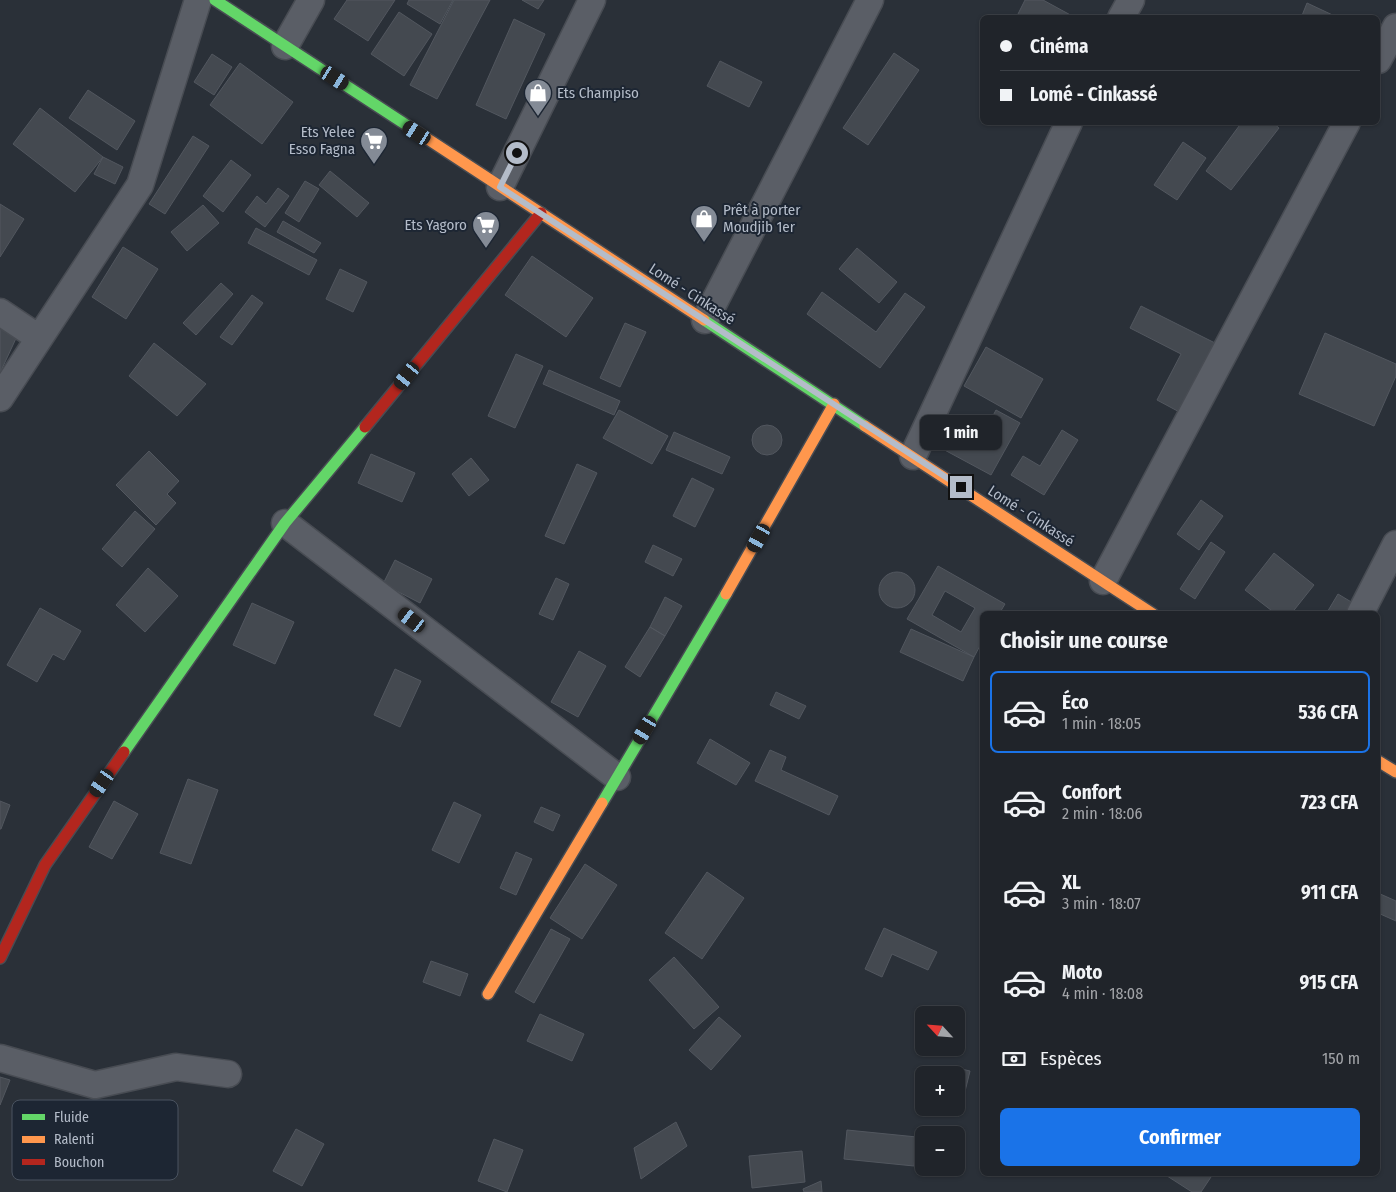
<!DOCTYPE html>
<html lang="fr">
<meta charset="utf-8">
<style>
:root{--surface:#20242a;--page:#282c32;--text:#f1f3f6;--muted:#a2a4a8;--line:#3d4147;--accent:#1a73e8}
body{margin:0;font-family:"Fira Sans Condensed",sans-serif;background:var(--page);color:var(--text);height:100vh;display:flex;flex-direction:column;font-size:19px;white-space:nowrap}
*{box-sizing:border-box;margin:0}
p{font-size:16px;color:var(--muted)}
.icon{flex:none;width:28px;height:28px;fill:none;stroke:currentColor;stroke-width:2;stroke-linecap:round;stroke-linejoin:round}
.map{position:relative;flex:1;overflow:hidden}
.details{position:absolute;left:980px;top:611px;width:400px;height:565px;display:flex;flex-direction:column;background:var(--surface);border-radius:8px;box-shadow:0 1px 4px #0004,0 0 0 1px var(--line)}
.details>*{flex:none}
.hud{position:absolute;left:980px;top:15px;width:400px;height:110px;border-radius:8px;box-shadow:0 1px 4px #0004,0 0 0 1px var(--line);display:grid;align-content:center;height:110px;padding:0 20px;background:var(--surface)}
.needle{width:32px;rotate:296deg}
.controls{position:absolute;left:915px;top:1006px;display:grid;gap:10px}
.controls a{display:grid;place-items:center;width:50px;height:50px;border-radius:8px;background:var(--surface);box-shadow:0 1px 4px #0004,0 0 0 1px var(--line);font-size:25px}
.end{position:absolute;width:22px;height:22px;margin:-11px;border:6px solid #b4bcc9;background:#111;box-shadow:0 0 0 2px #111}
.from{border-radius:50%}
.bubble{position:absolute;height:35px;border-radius:8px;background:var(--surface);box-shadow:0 1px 4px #0004,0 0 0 1px var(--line);font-size:16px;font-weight:700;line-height:35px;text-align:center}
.car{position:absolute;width:15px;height:30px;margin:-15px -8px;border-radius:6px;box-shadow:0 0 4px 1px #0007;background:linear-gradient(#222 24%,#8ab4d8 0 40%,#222 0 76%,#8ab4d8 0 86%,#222 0)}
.hud b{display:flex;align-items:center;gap:18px;height:48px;font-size:19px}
.hud b+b{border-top:1px solid var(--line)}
.hud i{width:12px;height:12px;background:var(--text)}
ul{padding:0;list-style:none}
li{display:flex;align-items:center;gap:15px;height:82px;margin:0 10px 8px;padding:0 10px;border:2px solid transparent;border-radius:8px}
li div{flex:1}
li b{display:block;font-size:19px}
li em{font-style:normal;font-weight:700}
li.current{border-color:var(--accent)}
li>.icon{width:45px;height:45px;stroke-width:1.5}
h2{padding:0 20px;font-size:22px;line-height:60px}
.pay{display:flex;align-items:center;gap:12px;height:55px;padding:0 20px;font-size:19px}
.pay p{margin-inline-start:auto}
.cta{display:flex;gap:10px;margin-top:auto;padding:10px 20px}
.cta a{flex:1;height:58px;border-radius:8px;background:var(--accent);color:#fff;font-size:20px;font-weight:700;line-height:58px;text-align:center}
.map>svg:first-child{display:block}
</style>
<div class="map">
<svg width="1396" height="1192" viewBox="0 0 1396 1192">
<rect width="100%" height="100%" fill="#2a3038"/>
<path fill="#444950" stroke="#52575f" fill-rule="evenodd" d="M347 0H395L368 41 334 19Z
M409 0H453L440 24 407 4Z
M454 0H490L437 99 410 85Z
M522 0H544L538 9Z
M1025 0H1043L1076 18H1016Z
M1307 3 1339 18H1301Z
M399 12 432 34 404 76 371 54Z
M514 19 545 34 506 119 476 105Z
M894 53 919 70 868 145 843 128Z
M212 54 232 67 214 95 194 82Z
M720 61 762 82 749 107 707 86Z
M240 63 293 102 262 144 210 105Z
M88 90 135 121 117 150 69 118Z
M40 108 103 157 75 192 13 144Z
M1242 122H1272L1279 128 1231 190 1206 171Z
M193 136 209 146 165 214 149 204Z
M1183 142 1206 158 1177 200 1154 185Z
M103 157 123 167 115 184 94 174Z
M231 160 251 175 223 212 203 196Z
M330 171 369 203 357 217 319 185Z
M305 181 319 189 299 222 285 213Z
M278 188 289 196 265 227 245 212 257 196 266 204Z
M0 204 24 219 0 257Z
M203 205 219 223 187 251 171 232Z
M283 221 321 243 314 253 277 232Z
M256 228 317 260 309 275 248 243Z
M123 247 158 269 126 319 92 297Z
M857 248 897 282 879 303 839 269Z
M532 256 593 298 566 337 505 295Z
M340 269 367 282 353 312 326 299Z
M221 283 233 294 196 335 183 323Z
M822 292 876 332 905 293 925 307 880 368 807 314Z
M252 295 263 303 232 345 220 337Z
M1141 306 1221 346 1185 415 1157 400 1181 354 1130 328Z
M625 323 646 332 620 387 600 378Z
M0 326 18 334 0 373Z
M1325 333 1396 364V376L1374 426 1299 394Z
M154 343 206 384 177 416 129 376Z
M986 347 1043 379 1021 418 964 386Z
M516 354 543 366 515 428 488 416Z
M549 370 620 401 614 415 543 384Z
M619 410 668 436 652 464 603 438Z
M996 410 1020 423 991 475 939 447 948 429 978 444Z
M752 440a15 15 0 1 1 30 0a15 15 0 1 1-30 0Z
M1062 430 1078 440 1044 495 1011 475 1023 456 1040 466Z
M674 432 730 457 722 474 666 450Z
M149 451 179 481 167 494 176 503 156 525 116 485Z
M371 454 415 473 402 502 358 483Z
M471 458 489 480 469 496 452 474Z
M577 464 597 473 564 544 545 536Z
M692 478 714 489 695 527 673 516Z
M1201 500 1223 516 1199 550 1177 534Z
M135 511 155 529 122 567 102 549Z
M1211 542 1225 552 1195 599 1180 589Z
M653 545 682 559 673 576 645 562Z
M1274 553 1314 585 1291 614H1276L1245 590Z
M395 560 432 579 420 603 383 584Z
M938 566 1005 604 999 614H982V642L974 657 907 619ZM945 591 975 608 961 632 932 615Z
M148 568 178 596 145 632 116 605Z
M879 590a18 18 0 1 1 36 0a18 18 0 1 1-36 0Z
M556 578 569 584 553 620 539 614Z
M1338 594 1353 603 1346 614H1326Z
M665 597 682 606 665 636 650 627Z
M252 603 294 622 275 664 233 645Z
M40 608 81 631 64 660 53 654 37 682 7 665Z
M650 627 665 636 640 677 625 667Z
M911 629 974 657 963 681 900 652Z
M579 651 606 666 578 717 551 702Z
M395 669 421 681 400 727 374 715Z
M776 692 806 706 799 719 770 705Z
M710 739 750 763 736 785 697 763Z
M770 750 786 757 781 770 838 796 829 815 755 781Z
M188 779 218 790 191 864 160 853Z
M0 801 10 805 1 829H0Z
M114 801 138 814 112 859 89 847Z
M454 802 481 815 459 863 432 850Z
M541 807 560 815 553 831 534 822Z
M516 852 532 859 516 895 500 888Z
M585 864 617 885 582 939 550 918Z
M707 872 744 898 702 959 665 933Z
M1378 893 1396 901V921L1378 913Z
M884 928 937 952 928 970 892 954 882 977 865 969Z
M551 929 570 939 534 1003 515 992Z
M674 957 719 1007 694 1029 649 980Z
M431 961 468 974 460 996 423 982Z
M540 1014 584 1034 572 1061 527 1041Z
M719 1017 741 1036 711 1070 689 1050Z
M953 1067 970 1071 959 1116 941 1113 943 1108H956V1075H951Z
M0 1077 10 1080 0 1105Z
M676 1122 687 1146 641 1179 634 1148Z
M296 1129 324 1144 302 1186 273 1171Z
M847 1130 917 1137 914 1166 844 1159Z
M494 1139 523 1150 507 1192 478 1181Z
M802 1151 805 1182 752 1188 749 1156Z
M1164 1174H1213L1201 1192H1192Z
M821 1181 822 1192H804L803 1189Z"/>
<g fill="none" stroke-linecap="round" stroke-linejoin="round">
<defs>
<path id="street" d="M1121 18 1131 0
M285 46 311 0
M1378 60 1396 27
M500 187 592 0
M0 312 39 338
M705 320 870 0
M0 398 140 185 198 0
M913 456 1069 122
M285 523 617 777
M1103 581 1347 122
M1360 614 1396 544
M0 1058 95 1085 176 1067 228 1074"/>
<path id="fast" d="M215 0 411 128
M704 320 865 426
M124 752 285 523 365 427
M602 803 726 594"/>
<path id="slow" d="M411 128 704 320
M865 426 1153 614
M726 594 834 404
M1378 761 1396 772
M488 994 602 803"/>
<path id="jam" d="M365 427 541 213
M0 958 45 865 124 752"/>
</defs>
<use href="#street" stroke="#484c53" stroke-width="29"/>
<use href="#fast" stroke="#484c53" stroke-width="14"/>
<use href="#slow" stroke="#484c53" stroke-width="14"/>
<use href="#jam" stroke="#484c53" stroke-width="14"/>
<use href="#street" stroke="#5a5e66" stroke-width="26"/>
<use href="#fast" stroke="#63d668" stroke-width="11"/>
<use href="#slow" stroke="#ff974d" stroke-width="11"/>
<use href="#jam" stroke="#b3261e" stroke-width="11"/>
</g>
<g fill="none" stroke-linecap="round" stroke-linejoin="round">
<path stroke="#b4bcc9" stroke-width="6" d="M517 153 500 187 961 487"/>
</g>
<defs>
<symbol id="shop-pin" viewBox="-11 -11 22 30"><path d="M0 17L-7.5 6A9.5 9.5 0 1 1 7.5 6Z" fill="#848b96" stroke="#1d2633"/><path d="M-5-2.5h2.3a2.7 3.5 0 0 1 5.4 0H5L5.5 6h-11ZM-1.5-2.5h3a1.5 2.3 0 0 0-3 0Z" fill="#fff"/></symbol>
<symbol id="supermarket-pin" viewBox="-11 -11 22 30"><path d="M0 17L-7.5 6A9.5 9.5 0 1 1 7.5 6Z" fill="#848b96" stroke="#1d2633"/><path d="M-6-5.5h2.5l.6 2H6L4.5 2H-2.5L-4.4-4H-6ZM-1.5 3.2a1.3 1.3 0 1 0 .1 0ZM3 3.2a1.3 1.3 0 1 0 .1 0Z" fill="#fff"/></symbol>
</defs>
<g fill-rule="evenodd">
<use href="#shop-pin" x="522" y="77" width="32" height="43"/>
<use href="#supermarket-pin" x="358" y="125" width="32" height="43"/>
<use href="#shop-pin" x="688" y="203" width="32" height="43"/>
<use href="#supermarket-pin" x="470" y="209" width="32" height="43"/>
</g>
<g text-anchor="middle" stroke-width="4" stroke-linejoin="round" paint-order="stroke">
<g font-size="15" fill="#b4bcc9" stroke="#1d2633" text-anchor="start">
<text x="557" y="98">Ets Champiso</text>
<text x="355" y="137" text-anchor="end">Ets Yelee<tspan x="355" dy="17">Esso Fagna</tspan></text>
<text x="723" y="215">Prêt à porter<tspan x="723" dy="17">Moudjib 1er</tspan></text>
<text x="467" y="230" text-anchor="end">Ets Yagoro</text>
</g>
<g font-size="15" fill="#b4bcc9" stroke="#1d2633">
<text transform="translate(692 294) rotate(33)" y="5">Lomé - Cinkassé</text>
<text transform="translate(1031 516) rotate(33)" y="5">Lomé - Cinkassé</text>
</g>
</g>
<rect x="12" y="1100" width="166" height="80" rx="8" fill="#1d2633" stroke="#4a5360" stroke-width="1"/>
<rect x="22" y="1114" width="23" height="6" fill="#63d668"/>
<rect x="22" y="1136" width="23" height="7" fill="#ff974d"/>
<rect x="22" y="1159" width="23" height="6" fill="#b3261e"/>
<g font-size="14" fill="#b4bcc9">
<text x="54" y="1122">Fluide</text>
<text x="54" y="1144">Ralenti</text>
<text x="54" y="1167">Bouchon</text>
</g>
</svg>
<div class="controls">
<a><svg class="needle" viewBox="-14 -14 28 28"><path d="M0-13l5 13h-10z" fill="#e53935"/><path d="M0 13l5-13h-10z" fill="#a2a4a8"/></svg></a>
<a>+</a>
<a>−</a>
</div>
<i class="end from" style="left:517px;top:153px"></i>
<i class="end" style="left:961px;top:487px"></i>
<div class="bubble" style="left:920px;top:415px;width:82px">1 min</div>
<i class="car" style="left:335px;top:78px;rotate:123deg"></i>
<i class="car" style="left:417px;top:133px;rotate:303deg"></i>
<i class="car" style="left:407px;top:376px;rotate:219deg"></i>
<i class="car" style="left:759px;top:538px;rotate:209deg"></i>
<i class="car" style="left:412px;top:620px;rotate:308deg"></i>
<i class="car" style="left:645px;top:730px;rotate:211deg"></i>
<i class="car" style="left:102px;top:783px;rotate:215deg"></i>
<div class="hud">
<b><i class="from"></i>Cinéma</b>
<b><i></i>Lomé - Cinkassé</b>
</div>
<section class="details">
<h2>Choisir une course</h2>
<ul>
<li class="current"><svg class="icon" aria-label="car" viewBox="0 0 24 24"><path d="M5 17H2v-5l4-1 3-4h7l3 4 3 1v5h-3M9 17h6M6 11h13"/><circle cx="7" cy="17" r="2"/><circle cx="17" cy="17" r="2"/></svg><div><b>Éco</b><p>1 min · 18:05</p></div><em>536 CFA</em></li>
<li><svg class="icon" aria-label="car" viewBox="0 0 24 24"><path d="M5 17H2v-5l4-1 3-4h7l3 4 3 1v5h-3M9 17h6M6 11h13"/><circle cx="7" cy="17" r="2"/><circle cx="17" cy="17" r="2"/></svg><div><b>Confort</b><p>2 min · 18:06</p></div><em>723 CFA</em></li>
<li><svg class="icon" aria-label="car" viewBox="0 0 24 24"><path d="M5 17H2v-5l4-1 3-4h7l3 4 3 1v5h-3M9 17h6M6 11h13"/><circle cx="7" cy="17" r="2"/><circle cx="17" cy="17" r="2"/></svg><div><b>XL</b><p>3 min · 18:07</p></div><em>911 CFA</em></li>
<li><svg class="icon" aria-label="car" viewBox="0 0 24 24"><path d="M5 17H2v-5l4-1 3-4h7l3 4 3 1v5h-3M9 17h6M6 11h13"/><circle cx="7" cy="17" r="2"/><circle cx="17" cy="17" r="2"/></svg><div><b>Moto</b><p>4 min · 18:08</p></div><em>915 CFA</em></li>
</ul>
<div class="pay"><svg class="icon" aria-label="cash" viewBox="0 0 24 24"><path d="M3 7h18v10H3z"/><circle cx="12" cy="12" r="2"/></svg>Espèces<p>150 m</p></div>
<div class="cta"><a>Confirmer</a></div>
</section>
</div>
